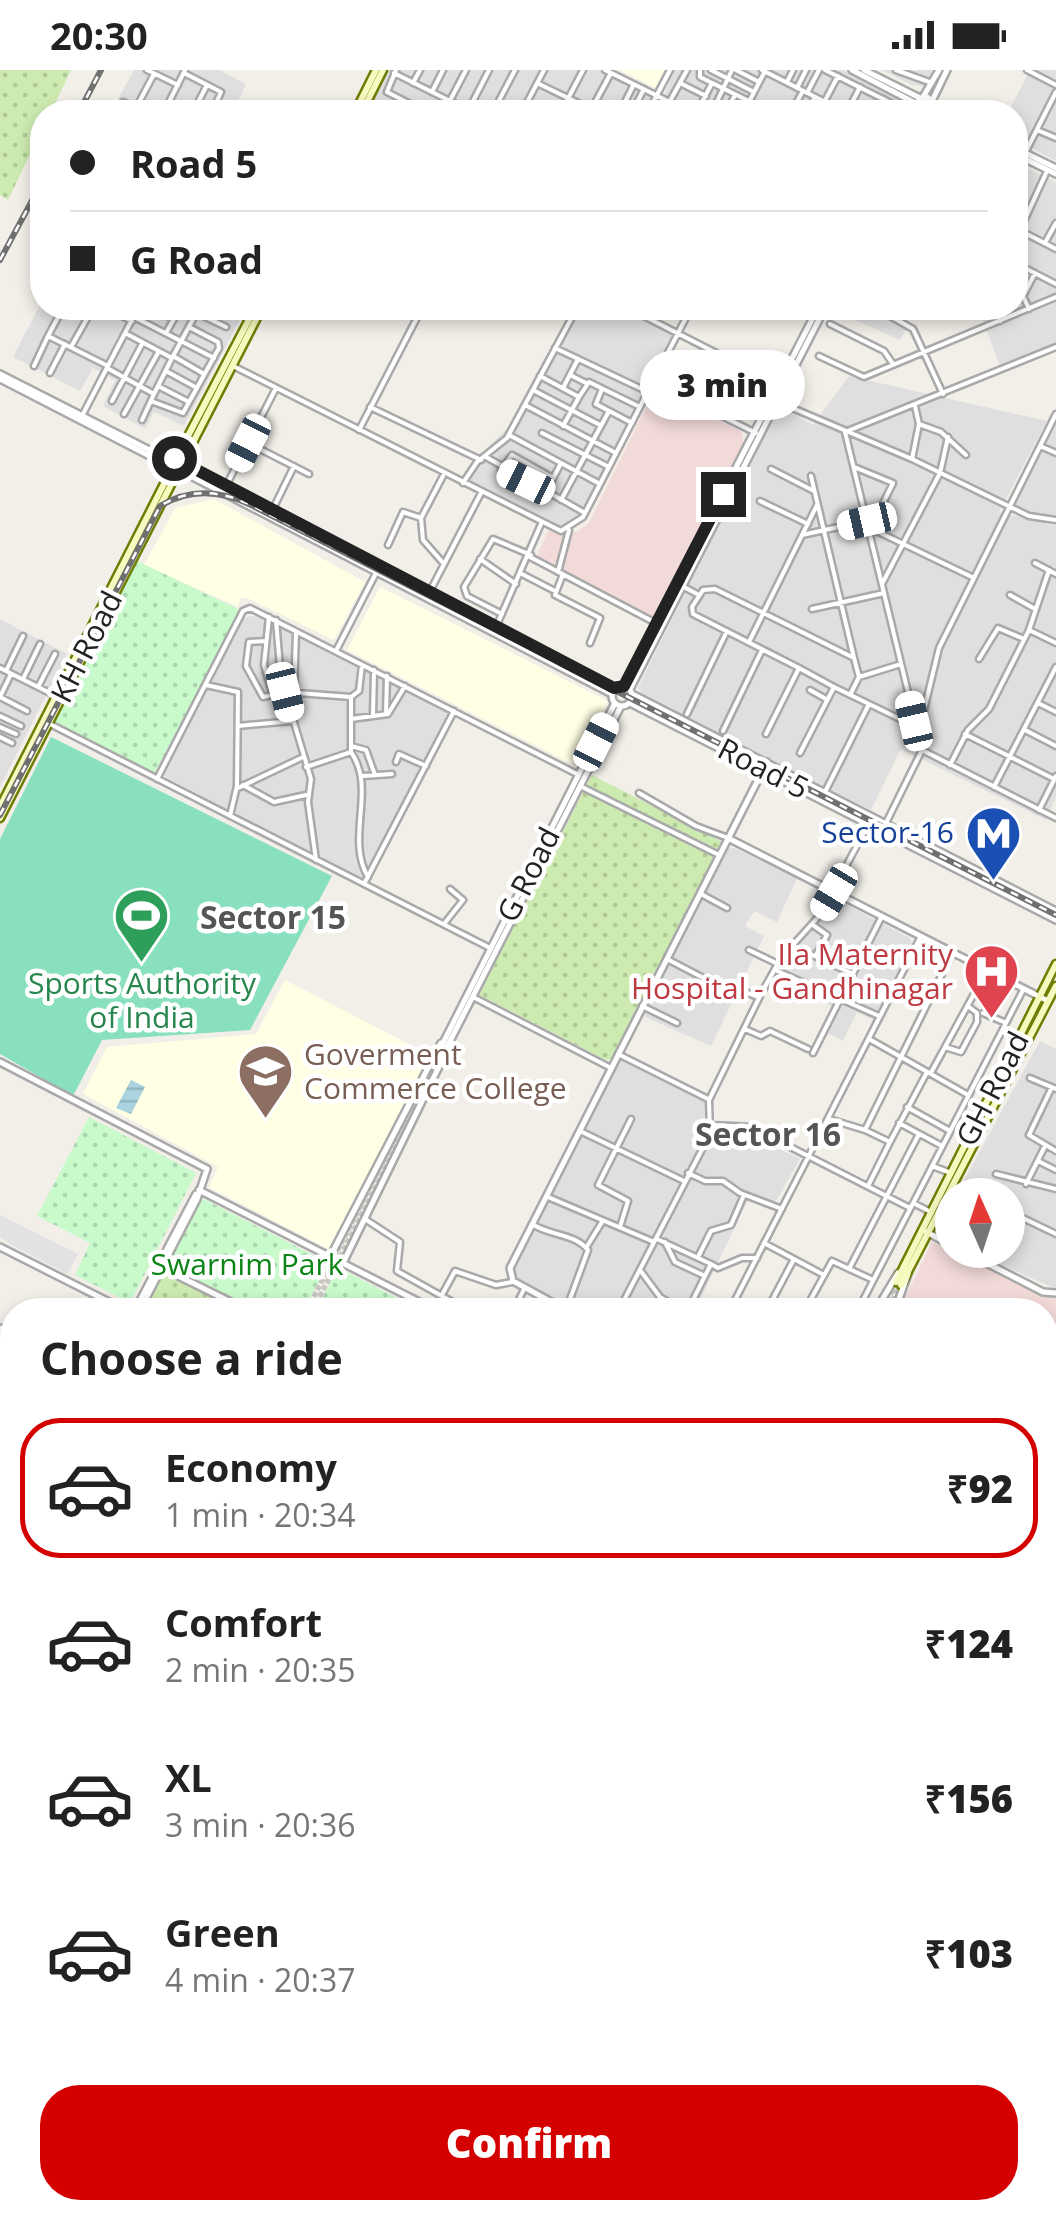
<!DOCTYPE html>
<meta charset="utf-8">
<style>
:root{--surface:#fff;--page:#f6f6f6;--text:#222;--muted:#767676;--line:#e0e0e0;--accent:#d40000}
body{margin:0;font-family:"Open Sans",sans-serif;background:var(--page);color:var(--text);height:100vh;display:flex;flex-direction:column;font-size:38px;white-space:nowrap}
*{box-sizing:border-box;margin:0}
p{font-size:32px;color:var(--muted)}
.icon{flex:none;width:55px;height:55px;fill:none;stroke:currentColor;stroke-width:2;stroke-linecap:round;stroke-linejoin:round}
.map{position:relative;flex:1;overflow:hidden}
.side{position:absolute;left:0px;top:1228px;width:1058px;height:922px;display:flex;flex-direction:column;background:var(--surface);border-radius:40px 40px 0 0;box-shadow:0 5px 15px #0003}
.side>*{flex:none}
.guide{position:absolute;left:30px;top:30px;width:998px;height:220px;border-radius:40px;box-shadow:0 5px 15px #0003;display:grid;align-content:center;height:220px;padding:0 40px;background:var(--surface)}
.needle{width:65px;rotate:357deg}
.fabs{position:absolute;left:935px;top:1108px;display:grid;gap:20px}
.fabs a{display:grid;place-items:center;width:90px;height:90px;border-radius:50%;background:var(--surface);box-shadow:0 5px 15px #0003;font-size:50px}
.end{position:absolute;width:45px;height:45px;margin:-22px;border:12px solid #222;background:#fff;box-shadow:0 0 0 5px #fff}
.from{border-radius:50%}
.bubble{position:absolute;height:70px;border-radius:35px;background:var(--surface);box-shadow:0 5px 15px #0003;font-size:32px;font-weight:800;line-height:70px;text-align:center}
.car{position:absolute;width:30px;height:60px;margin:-30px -15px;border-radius:12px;box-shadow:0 0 8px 2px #0007;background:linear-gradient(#fff 24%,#345 0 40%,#fff 0 76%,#345 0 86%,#fff 0)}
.guide b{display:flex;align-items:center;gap:35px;height:95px;font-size:38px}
.guide b+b{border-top:2px solid var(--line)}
.guide i{width:25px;height:25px;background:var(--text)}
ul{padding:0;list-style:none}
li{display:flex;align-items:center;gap:30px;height:140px;margin:0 20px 15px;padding:0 20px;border:5px solid transparent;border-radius:40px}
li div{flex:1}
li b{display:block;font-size:38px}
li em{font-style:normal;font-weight:800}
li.current{border-color:var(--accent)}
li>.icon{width:90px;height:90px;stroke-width:1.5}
h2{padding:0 40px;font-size:45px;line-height:120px}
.primary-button{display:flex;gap:20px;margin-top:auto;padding:20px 40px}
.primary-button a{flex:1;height:115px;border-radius:40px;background:var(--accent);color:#fff;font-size:40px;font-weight:800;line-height:115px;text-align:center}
.status{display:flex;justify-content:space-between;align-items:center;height:70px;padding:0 50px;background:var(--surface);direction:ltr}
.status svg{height:28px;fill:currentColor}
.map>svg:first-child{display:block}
</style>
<div class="status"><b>20:30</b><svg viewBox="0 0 49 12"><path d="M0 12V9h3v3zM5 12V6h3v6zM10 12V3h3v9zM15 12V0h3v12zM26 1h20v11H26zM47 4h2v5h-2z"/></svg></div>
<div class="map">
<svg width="1056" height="2149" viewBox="0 0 1056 2149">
<defs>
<pattern id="grass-dots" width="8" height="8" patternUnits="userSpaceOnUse" patternTransform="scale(2.5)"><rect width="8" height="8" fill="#cdebb0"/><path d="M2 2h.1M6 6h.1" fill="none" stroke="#b0c997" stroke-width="1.8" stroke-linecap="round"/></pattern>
<pattern id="park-dots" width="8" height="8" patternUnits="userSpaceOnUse" patternTransform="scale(2.5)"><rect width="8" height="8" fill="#c8facc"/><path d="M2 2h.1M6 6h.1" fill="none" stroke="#acd6af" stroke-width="1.8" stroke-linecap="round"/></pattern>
<pattern id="water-rules" width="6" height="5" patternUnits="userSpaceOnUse" patternTransform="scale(2.5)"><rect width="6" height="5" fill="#aad3df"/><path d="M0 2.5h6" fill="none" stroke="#92b5bf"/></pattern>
</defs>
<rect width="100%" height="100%" fill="#f2efe9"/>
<path fill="#e0dfdf" d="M134 0H219L246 14 233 42H111Z
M389 0H598L651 28 644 42H393L373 31Z
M673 0H843L901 29 912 42H702L665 24Z
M882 0H933L925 16 912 15Z
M1030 0H1056V91L1015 69V42H1008Z
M1015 92 1056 112V273L1000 296 978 238H1015Z
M42 231V238H246L184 356 154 342 145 359 103 336 115 310 93 298 80 321 13 287Z
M578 238 624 241 672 265 580 447 565 457H554L464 412 486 379 519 347Z
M836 238H909L903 248 909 254 900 270 835 241Z
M849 306 1047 351 999 442 1056 456V727L1046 750 901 679 871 740 643 626 638 617 777 341 783 338 813 355Z
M1056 355V447L1031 443 1015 434Z
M250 546 263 547 448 643 365 812 164 706 243 549Z
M0 549 67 584 0 717Z
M734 778 797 808 777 852 754 841 745 856 764 866 711 976 641 945 725 779Z
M835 829 910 868 913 876 873 950 857 942 843 971 828 963 838 939 772 910 783 890Z
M1040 971 1056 979V1219L967 1180H1008V1125H956Z
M617 989 705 1032 704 1062 742 1061 800 1089 771 1140 748 1130 695 1240H567L511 1210V1197Z
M12 1604V1810L0 1823V1626Z
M12 1951V2138H26L19 2149H0V1976Z
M160 2138H267L261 2149H155Z
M446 2138H571L596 2149H440Z"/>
<path fill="#f2dad9" d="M654 321 741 361 744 373 654 548 537 486 548 461 576 462 589 453Z
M932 1172 1056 1229V1551L1045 1545V1240H899Z
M1056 2087V2149H1024L1030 2138H1045V2108Z"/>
<path fill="#ffffe5" d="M620 0H667L658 19Z
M214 429 365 512 334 570 247 528H241L238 537 144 495 175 438Z
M380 517 608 631 580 694 566 691 347 580Z
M285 910 430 985 330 1180 209 1117 218 1097 83 1024 107 977 256 964Z"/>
<path fill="url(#grass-dots)" d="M0 0H71L51 42H42V59L8 130 0 125Z
M592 705 722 772 611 989 606 990 479 925Z
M160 1204H166L236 1240H142Z
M1045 1659 1056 1664V1702L1045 1724Z
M30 2138H147L142 2149H24Z
M273 2138H393L387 2149H267Z
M648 2138H832L855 2149H649L643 2146Z"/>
<path fill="url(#park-dots)" d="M137 491 240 540 152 708 51 656Z
M89 1047 196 1103 130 1233 75 1205 90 1173 37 1146Z
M200 1127 328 1193 304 1240H250L164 1196Z
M337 1197 420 1240H317Z
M1045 1558 1056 1564V1643L1045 1638Z"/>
<path fill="#88e0be" d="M51 667 332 806 250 960 102 970 73 1026 0 984V769Z"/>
<path fill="#e2e2e2" d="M0 1145 78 1184 67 1204 8 1173 0 1166Z"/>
<path fill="url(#water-rules)" d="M131 1010 145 1017 131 1044 116 1038Z"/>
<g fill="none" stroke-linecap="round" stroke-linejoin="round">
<path stroke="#c8c6c1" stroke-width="5" stroke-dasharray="5 2.5" stroke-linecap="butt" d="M307 1240 426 1007
M313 1240 409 1051"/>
<path stroke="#c8c6c1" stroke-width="6" stroke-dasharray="6 3" stroke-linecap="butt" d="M882 1240 896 1212
M888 1240 901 1215"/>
<defs>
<path id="minor" d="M147 0 178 15
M396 0 387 22 426 42
M605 0 690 42
M700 0V7L771 42
M711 0 754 22
M736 0 759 12
M762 0 845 42
M825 0 909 42
M896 0 932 13
M1027 0 1056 15
M184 3 221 22 212 42
M394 3 472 42
M787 12 793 0
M413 13 420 0
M537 13 597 42
M680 13 706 26
M797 18 806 0
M432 22 443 0
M807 23 819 0
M670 31 687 0
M123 32 146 42
M749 32 765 1
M167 36 180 42
M136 38 154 4
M728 38 738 42
M468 41 489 0
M164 42 185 0
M193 42 207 15
M444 42 466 0
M493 42 515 0
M522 42 544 0
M561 42 583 0
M590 42 611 3
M620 42 633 16
M632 42 644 19
M648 42 670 0
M697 42 712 13
M712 42 732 0
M726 42 735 25
M791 42 803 21
M807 42 815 27
M819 42 838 6
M847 42 860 17
M878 42 884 29
M1037 60 1056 68
M1025 83 1056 22
M1015 158 1056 179
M1020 160 1047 101
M1046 171 1056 153
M1015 193 1056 214
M1015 213 1023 197
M106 238 132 251
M151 238 173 249
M235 238H236
M628 238 779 315
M794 238 812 247
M876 238 913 259 943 324
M996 238 1000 251
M1029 239 1023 226 1035 203
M197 243 226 257
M134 247 214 288
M900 250 906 238
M830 254 884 281 893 294
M166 263 180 238
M48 266 63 238
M71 277 93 238
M555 278 646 321
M173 286 204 304
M819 286 864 307 1056 227
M172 288 199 238
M34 296 48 266 108 296
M233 296 561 461 583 447 691 238
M107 298 154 324 172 288 125 263
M166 301 197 318
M50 303 65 274
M570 305 586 313
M540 306 579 327 589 312 640 337
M653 312 756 363
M158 316 189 332
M563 318 578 289
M602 319 596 334 632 353
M533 320 600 355
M112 331 142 274
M151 331 183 343 219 278 218 272 189 257
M776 331 912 389 1029 446 1056 450
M525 335 616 383
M370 337 481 390
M83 344 138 238
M124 344 159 281
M142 350 154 324
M919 354 941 362 966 385
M563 356 579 327
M359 360 422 238
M542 363 609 397
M509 365 600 414
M248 373 309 404
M1040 376 1056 383
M486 387 585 443
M912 389 919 354 915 336
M854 397 893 413 871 458
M771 399 814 421
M501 400 512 385 553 408
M811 406 854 588
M463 413 477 392 507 368 577 238
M225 418 276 318
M546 422 560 395
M561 430 609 341
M760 431 808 454
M272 441 294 396
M421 448 423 470 444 494
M868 457 974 508
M802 465 866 451
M388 475 403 442 421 448 443 406
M530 487 654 552
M480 489 516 514
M1035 493 1056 504
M558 502 569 460
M522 504 553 520
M563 504 555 525 600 548 590 573
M882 514 940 403 948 367
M682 516 699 525
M428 525 481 423
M1010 525 1035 539
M812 539 884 523
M502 544 467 526 464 517 493 469 531 485
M269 547 264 595 273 626
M276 550 281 609 311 709 308 732 316 790
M496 557 541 454
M1029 560 1056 573
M266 571 249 572 246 596 263 627 285 622 351 627
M749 572 817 435
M337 579 376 503
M979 589 998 558 1024 569
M0 598 54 625
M799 598 834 617 800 683
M6 601 23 566
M859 607 901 594
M23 609 40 574
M206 615 238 622 237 716 230 746
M38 617 55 584
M834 617 898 648 914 651
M810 620 826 629
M294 623 296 563
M0 627 27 641
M0 627 11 604
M1038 633 1056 642
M386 644 387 606
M687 644 727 561
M373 645 374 600
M0 646 21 656
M351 649 388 644 405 616
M48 653 490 878
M238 656 292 651
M0 657 16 664
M1025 660 1056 676
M723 661 762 580
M919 661 939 578 1056 344
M766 664 799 598 693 544 692 537 703 520 715 519 854 588 859 607 850 625
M965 664 1054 709
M0 667 12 673
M351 676 366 680 375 705
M922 680 1056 748
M351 682C377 719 345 768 368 807
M396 692 399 684 426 696
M950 695 968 660 989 639 1029 560 1049 500
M306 697 351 682V627L359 621 362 595
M363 706 392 704
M157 709 243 541 250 538 579 705
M243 715 274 732 306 725
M580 716 719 785
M994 717 1056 597
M238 718 301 688
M825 722 869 634
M639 723 696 756 728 768
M1039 740 1056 706
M886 753 922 680 845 362 1056 277
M364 814 454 641
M701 824 727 838
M444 854 463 830 450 819
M813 855 827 865 816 885
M793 876 853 904
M749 880 778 894
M953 882 901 987 968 1025
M667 889 713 913
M775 900 879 946
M735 918 758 927
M473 927 611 998
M642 936 677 953
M983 943 1006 953
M745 959 761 966 770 961 808 979
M945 977 961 982 977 952V943L969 937
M813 983 882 846
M618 984 708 1029
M932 1001 987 900
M1030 1008 1056 1019
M1052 1017 1029 1065 1056 1081
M907 1037 950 1061
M829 1049 865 1060
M899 1053 942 1076
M712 1055 751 1057 910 1138
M580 1061 684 1111
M890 1072 926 1004
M1038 1091 1056 1100
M932 1096 951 1103
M688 1103 705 1111H723L740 1123 782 1139
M996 1104 1056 1119
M1026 1114 1044 1078
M868 1116 890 1072 865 1060 901 987 869 969
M548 1127 654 1172
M913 1133 931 1142
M1008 1141 1056 1164
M365 1149 400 1172 397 1201 467 1240
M532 1154C550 1166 574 1163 588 1180L566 1240
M620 1157 628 1131 598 1115 631 1049
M657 1169 711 1194 688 1240
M665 1172 675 1192 705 1206
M764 1173 822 1204
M586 1178 602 1152
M699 1185 711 1161 731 1155 744 1125
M711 1194 718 1198 742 1188H757
M850 1197 919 1064
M640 1200 660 1227 682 1240
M443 1223 455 1201 496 1215 512 1212
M514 1240 524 1219
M619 1240 710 1064 709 1030 761 924 781 888 820 845 869 753
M730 1240 921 866
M767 1240 794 1189
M805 1240 832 1191 871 1209
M858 1240 1023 920
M0 1316 12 1291
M0 1343 12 1350
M1045 1450 1056 1455
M0 1460 12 1464
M1045 1503 1056 1481
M0 1517 12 1523
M0 1610 12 1586
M0 1619 12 1625
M0 1638 6 1641 0 1653
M0 1663 12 1669
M0 1682 12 1687
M0 1703 9 1686
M0 1721 9 1726
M0 1743 12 1719
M0 1744 12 1751
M0 1764 12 1771
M0 1800 12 1777
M1045 1823 1053 1831 1045 1850
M0 1891 6 1883 12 1885
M0 1897 12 1903
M0 1915 12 1922
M1045 1923 1056 1929
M0 1970 12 1946
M0 2004 12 2011
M0 2042 12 2048
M0 2080 12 2087
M0 2111 12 2087
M172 2138H177
M199 2138 197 2145 202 2149
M220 2138 232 2144
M459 2138 482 2149
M150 2139 168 2149
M491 2142 504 2149
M21 2149 27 2138
M230 2149 235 2138
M253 2149 258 2138
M264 2149 270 2138
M445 2149 451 2138
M487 2149 494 2138
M526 2149 532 2138
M546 2149 552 2138
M565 2149 567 2145"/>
<path id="tertiary" d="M852 0 917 34
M864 0 920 28
M923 27 939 0
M933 29 947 0
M934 37 946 42
M921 42 918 31 927 27 934 33 931 42
M1015 78 1056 98
M1015 84 1056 104
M0 304 169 390
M0 309 167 395
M187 398 615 619
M185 403 612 624
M624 615 818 238
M612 626a10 10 0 1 1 20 0a10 10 0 1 1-20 0Z
M630 619 825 238
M632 624 1056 841
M630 633 1056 850
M728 768 1048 931
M442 975 615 633
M447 977 621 636
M0 992 207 1099 197 1129 140 1240
M199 1120 435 1240
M925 1161 952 1176
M0 1177 125 1240
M961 1180 1043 1222 1056 1223
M331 1185 441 973
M343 1193 451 972
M160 1197 247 1240
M135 1240 196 1124
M566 1240 513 1211 510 1198 767 692
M876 1240 898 1203
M895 1240 908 1204
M0 1258 12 1264
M0 1263 12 1270
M1045 1552 1056 1558
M1045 1647 1056 1652
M1045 1739 1056 1717
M1045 1770 1056 1776
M6 1828 12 1818
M0 1830H12
M0 1844H12
M1045 2070 1056 2047
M1045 2095 1056 2073
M596 2138 618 2149
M605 2138 628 2149
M1007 2149 1012 2138
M1018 2149 1023 2138"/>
<path id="secondary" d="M355 42 376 0
M362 42 383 0
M177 387 255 238
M167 397a10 10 0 1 1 20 0a10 10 0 1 1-20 0Z
M184 390 262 238
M0 737 169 404
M0 748 175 407
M896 1212 1056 894
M901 1215 1056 916
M418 2149 424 2138
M425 2149 431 2138"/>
</defs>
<use href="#minor" stroke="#a9a9a9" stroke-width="9"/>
<use href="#tertiary" stroke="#a9a9a9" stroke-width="10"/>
<use href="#secondary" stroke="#707d05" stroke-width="11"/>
<use href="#minor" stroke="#fff" stroke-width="4"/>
<use href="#tertiary" stroke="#fff" stroke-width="5"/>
<use href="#secondary" stroke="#f7fabf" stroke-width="6"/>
<defs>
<path id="rail" d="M79 42 101 0
M0 190 42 112
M0 745 160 436C190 418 220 420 251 435L1056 845"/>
</defs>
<use href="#rail" stroke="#707070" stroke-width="6"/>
<use href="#rail" stroke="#fff" stroke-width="2.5" stroke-dasharray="8" stroke-linecap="butt"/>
</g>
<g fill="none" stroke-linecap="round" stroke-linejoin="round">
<path stroke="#222" stroke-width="12" d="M174 388 614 618 624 616 723 424"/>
</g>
<defs>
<symbol id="metro-pin" viewBox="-11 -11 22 30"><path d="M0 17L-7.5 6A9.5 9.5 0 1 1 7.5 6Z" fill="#1a4fb4" stroke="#fff"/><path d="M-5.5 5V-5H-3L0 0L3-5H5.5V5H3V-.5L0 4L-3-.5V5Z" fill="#fff"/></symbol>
<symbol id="stadium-pin" viewBox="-11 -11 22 30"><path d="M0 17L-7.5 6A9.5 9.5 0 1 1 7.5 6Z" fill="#2e9e5b" stroke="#fff"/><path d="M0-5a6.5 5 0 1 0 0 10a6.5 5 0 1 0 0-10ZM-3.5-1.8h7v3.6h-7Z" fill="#fff"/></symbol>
<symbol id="hospital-pin" viewBox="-11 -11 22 30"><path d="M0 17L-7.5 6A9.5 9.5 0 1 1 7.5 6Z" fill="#e0444e" stroke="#fff"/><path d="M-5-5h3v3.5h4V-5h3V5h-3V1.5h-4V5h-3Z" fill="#fff"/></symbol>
<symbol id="university-pin" viewBox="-11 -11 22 30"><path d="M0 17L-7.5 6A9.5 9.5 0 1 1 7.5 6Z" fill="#8d6e63" stroke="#fff"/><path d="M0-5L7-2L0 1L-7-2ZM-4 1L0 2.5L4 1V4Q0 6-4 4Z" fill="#fff"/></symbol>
</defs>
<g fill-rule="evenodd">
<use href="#metro-pin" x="962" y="732" width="63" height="86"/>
<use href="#stadium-pin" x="110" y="814" width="63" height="86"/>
<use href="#hospital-pin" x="960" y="870" width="63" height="86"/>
<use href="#university-pin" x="234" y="970" width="63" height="86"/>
</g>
<g text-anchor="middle" stroke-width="9" stroke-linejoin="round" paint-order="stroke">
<g font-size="30" fill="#222" stroke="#fff">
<text transform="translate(87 577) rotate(-63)" y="10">KH Road</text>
<text transform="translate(763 699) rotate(27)" y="10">Road 5</text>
<text transform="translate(529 805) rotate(-63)" y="10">G Road</text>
<text transform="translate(993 1019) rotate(-63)" y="10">GH Road</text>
</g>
<g font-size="30" fill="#164399" stroke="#fff" text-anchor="end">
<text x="954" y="773">Sector-16</text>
</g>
<g font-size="30" fill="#be3a42" stroke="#fff" text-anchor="end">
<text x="953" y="895">Ila Maternity<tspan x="953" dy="34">Hospital - Gandhinagar</tspan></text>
</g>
<g font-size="30" fill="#27864d" stroke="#fff">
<text x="142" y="924">Sports Authority<tspan x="142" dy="34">of India</tspan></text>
</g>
<g font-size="30" fill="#785e54" stroke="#fff" text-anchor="start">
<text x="304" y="995">Goverment<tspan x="304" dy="34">Commerce College</tspan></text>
</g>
<g font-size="30" fill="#0c8416" stroke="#fff">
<text x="247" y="1205">Swarnim Park</text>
</g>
<g font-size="32" font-weight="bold" fill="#555" stroke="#fff">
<text x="273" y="859">Sector 15</text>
<text x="768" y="1076">Sector 16</text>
</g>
</g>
</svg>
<div class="fabs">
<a><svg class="needle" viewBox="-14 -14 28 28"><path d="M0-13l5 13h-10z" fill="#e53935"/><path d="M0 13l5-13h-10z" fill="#767676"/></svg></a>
</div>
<i class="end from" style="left:174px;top:388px"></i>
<i class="end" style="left:723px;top:424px"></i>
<div class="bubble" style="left:640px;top:280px;width:165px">3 min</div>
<i class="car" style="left:248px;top:373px;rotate:207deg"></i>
<i class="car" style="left:526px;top:412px;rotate:296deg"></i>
<i class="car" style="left:867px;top:451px;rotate:257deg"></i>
<i class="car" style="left:285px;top:622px;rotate:166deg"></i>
<i class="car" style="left:914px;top:651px;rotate:347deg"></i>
<i class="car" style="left:596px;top:672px;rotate:27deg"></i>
<i class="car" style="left:834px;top:822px;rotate:211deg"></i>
<div class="guide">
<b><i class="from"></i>Road 5</b>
<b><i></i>G Road</b>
</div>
<section class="side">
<h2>Choose a ride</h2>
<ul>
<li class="current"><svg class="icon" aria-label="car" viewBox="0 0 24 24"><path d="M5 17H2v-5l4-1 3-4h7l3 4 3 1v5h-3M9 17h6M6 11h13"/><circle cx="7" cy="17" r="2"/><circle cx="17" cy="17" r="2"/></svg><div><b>Economy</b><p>1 min · 20:34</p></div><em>₹92</em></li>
<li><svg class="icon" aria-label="car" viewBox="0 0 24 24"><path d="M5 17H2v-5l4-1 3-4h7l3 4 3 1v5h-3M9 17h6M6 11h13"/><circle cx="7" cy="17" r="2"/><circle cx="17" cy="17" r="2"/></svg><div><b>Comfort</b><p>2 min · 20:35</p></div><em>₹124</em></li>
<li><svg class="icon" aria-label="car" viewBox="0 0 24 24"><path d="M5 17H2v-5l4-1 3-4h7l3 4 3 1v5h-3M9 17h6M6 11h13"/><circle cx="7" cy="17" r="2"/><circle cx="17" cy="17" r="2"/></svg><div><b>XL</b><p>3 min · 20:36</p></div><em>₹156</em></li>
<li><svg class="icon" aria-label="car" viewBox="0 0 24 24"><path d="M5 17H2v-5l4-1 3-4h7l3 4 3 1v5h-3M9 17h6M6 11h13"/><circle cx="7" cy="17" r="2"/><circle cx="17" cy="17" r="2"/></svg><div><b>Green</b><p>4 min · 20:37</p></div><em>₹103</em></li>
</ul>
<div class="primary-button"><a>Confirm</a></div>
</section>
</div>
